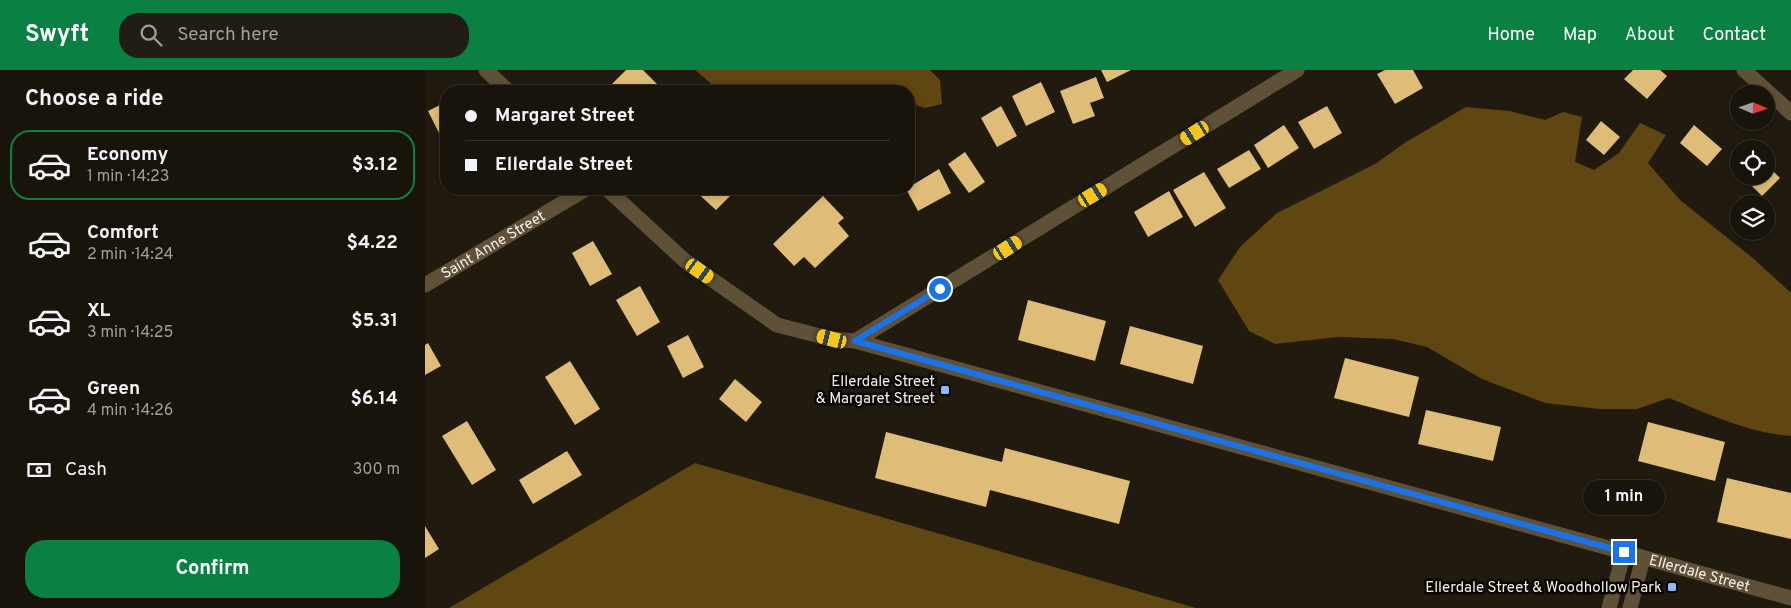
<!DOCTYPE html>
<meta charset="utf-8">
<style>
:root{--surface:#18140b;--page:#211d14;--text:#f1f3f6;--muted:#9f9e9d;--line:#36332c;--accent:#0b8043}
body{margin:0;font-family:Overpass,sans-serif;background:var(--page);color:var(--text);height:100vh;display:flex;flex-direction:column;font-size:19px;white-space:nowrap}
*{box-sizing:border-box;margin:0}
p{font-size:16px;color:var(--muted)}
.icon{flex:none;width:28px;height:28px;fill:none;stroke:currentColor;stroke-width:2;stroke-linecap:round;stroke-linejoin:round}
.map{position:relative;flex:1;overflow:hidden}
.details{display:flex;flex-direction:column;background:var(--surface);width:425px}
.details>*{flex:none}
.top-card{position:absolute;left:15px;top:15px;width:475px;height:110px;border-radius:20px;box-shadow:0 2px 8px #0003,0 0 0 1px var(--line);display:grid;align-content:center;height:110px;padding:0 25px;background:var(--surface)}
.needle{width:32px;rotate:92deg}
.tools{position:absolute;left:1305px;top:15px;display:grid;gap:10px}
.tools a{display:grid;place-items:center;width:45px;height:45px;border-radius:50%;background:var(--surface);box-shadow:0 2px 8px #0003,0 0 0 1px var(--line);font-size:25px}
.end{position:absolute;width:22px;height:22px;margin:-11px;border:6px solid #1a73e8;background:#fff;box-shadow:0 0 0 2px #fff}
.from{border-radius:50%}
.bubble{position:absolute;height:35px;border-radius:18px;background:var(--surface);box-shadow:0 2px 8px #0003,0 0 0 1px var(--line);font-size:16px;font-weight:700;line-height:35px;text-align:center}
.car{position:absolute;width:15px;height:30px;margin:-15px -8px;border-radius:6px;box-shadow:0 0 4px 1px #0007;background:linear-gradient(#f5c518 24%,#345 0 40%,#f5c518 0 76%,#345 0 86%,#f5c518 0)}
.top-card b{display:flex;align-items:center;gap:18px;height:48px;font-size:19px}
.top-card b+b{border-top:1px solid var(--line)}
.top-card i{width:12px;height:12px;background:var(--text)}
ul{padding:0;list-style:none}
li{display:flex;align-items:center;gap:15px;height:70px;margin:0 10px 8px;padding:0 15px;border:2px solid transparent;border-radius:20px}
li div{flex:1}
li b{display:block;font-size:19px}
li em{font-style:normal;font-weight:700}
li.selected{border-color:var(--accent)}
li>.icon{width:45px;height:45px;stroke-width:1.5}
h2{padding:0 25px;font-size:22px;line-height:60px}
.pay{display:flex;align-items:center;gap:12px;height:55px;padding:0 25px;font-size:19px}
.pay p{margin-inline-start:auto}
.primary-button{display:flex;gap:10px;margin-top:auto;padding:10px 25px}
.primary-button a{flex:1;height:58px;border-radius:20px;background:var(--accent);color:#fff;font-size:20px;font-weight:700;line-height:58px;text-align:center}
header{display:flex;align-items:center;gap:30px;box-sizing:border-box;height:70px;padding:0 25px;background:var(--accent);color:#fff}
header strong{font-size:24px}
nav{display:flex;gap:28px;margin-inline-start:auto;font-size:18px}
.search{width:350px;height:45px;background:var(--page);display:flex;align-items:center;gap:12px;box-sizing:border-box;padding:0 18px;border-radius:20px;color:var(--muted);font-size:19px}
main{display:flex;flex:1;min-height:0}
.map>svg:first-child{display:block}
</style>
<header>
<strong>Swyft</strong>
<div class="search"><svg class="icon" aria-label="search" viewBox="0 0 24 24"><circle cx="10" cy="10" r="6"/><path d="M15 15l6 6"/></svg>Search here</div>
<nav><a>Home</a><a>Map</a><a>About</a><a>Contact</a></nav>
</header>
<main>
<section class="details">
<h2>Choose a ride</h2>
<ul>
<li class="selected"><svg class="icon" aria-label="car" viewBox="0 0 24 24"><path d="M5 17H2v-5l4-1 3-4h7l3 4 3 1v5h-3M9 17h6M6 11h13"/><circle cx="7" cy="17" r="2"/><circle cx="17" cy="17" r="2"/></svg><div><b>Economy</b><p>1 min · 14:23</p></div><em>$3.12</em></li>
<li><svg class="icon" aria-label="car" viewBox="0 0 24 24"><path d="M5 17H2v-5l4-1 3-4h7l3 4 3 1v5h-3M9 17h6M6 11h13"/><circle cx="7" cy="17" r="2"/><circle cx="17" cy="17" r="2"/></svg><div><b>Comfort</b><p>2 min · 14:24</p></div><em>$4.22</em></li>
<li><svg class="icon" aria-label="car" viewBox="0 0 24 24"><path d="M5 17H2v-5l4-1 3-4h7l3 4 3 1v5h-3M9 17h6M6 11h13"/><circle cx="7" cy="17" r="2"/><circle cx="17" cy="17" r="2"/></svg><div><b>XL</b><p>3 min · 14:25</p></div><em>$5.31</em></li>
<li><svg class="icon" aria-label="car" viewBox="0 0 24 24"><path d="M5 17H2v-5l4-1 3-4h7l3 4 3 1v5h-3M9 17h6M6 11h13"/><circle cx="7" cy="17" r="2"/><circle cx="17" cy="17" r="2"/></svg><div><b>Green</b><p>4 min · 14:26</p></div><em>$6.14</em></li>
</ul>
<div class="pay"><svg class="icon" aria-label="cash" viewBox="0 0 24 24"><path d="M3 7h18v10H3z"/><circle cx="12" cy="12" r="2"/></svg>Cash<p>300 m</p></div>
<div class="primary-button"><a>Confirm</a></div>
</section>
<div class="map">
<svg width="1366" height="538" viewBox="0 0 1366 538">
<rect width="100%" height="100%" fill="#201a0f"/>
<path fill="#604610" d="M270 0H505L515 10 517 34 500 38 484 33V21H295Z
M1041 37 1084 41 1120 50 1138 42 1157 47 1150 92 1169 100 1194 83 1215 53 1241 65 1223 93 1255 130 1329 189 1366 223V366C1324 363 1283 344 1244 328L1212 339H1175L1120 333 1057 309 1002 277 968 269 913 267 850 274 824 261 793 210 815 177 852 143 950 94 981 72Z
M270 393 771 538H24Z"/>
<path fill="#e0bc79" d="M201 0H218L239 21H180Z
M676 0H706L682 12Z
M960 0H988L998 18 970 34 952 4Z
M1208 0H1235L1242 6 1222 29 1199 9Z
M671 7 679 28 665 33 670 46 648 54 635 21Z
M616 12 630 42 601 56 587 26Z
M21 32V77L3 41Z
M576 36 592 66 572 77 556 48Z
M902 36 917 63 889 79 873 52Z
M1176 51 1195 67 1179 85 1161 70Z
M859 55 874 78 843 98 829 75Z
M1269 55 1297 79 1282 96 1255 73Z
M824 80 836 99 804 118 792 99Z
M540 82 560 112 544 123 523 94Z
M1341 94 1355 108 1337 126 1317 106H1341Z
M514 99 526 123 493 141 481 119Z
M779 102 801 138 770 157 748 120Z
M268 119H312L291 140Z
M744 121 758 147 723 167 709 142Z
M398 126 419 148 413 153 424 166 390 198 379 187 369 196 348 174Z
M1314 141V160L1304 151Z
M168 171 187 204 165 216 147 183Z
M215 216 235 252 212 266 191 230Z
M603 230 681 251 670 291 593 270Z
M705 256 778 276 768 314 695 294Z
M263 265 279 297 258 308 242 276Z
M3 273 16 296 0 305V275Z
M920 288 994 307 984 347 909 328Z
M145 291 175 339 150 355 120 307Z
M310 309 337 332 321 352 294 329Z
M1001 340 1076 357 1068 391 993 374Z
M42 351 71 400 47 415 17 366Z
M1223 352 1300 372 1290 411 1213 391Z
M461 362 577 392 580 378 705 411 694 454 565 420 561 437 450 408Z
M142 381 157 405 108 434 94 410Z
M1302 408 1366 423V469L1292 452Z
M0 456 14 479 0 488Z"/>
<g fill="none" stroke-linecap="round" stroke-linejoin="round">
<g stroke="#5f5138" stroke-width="15">
<path d="M61 0 83 21"/>
<path id="s1" d="M182 119 259 190 352 255 407 269 430 271 1366 528"/>
<path id="s2" d="M0 215 161 119"/>
<path d="M430 271 872 0"/>
<path d="M1184 538 1199 482"/>
<path d="M1205 538 1218 488"/>
</g>
<path stroke="#5f5138" stroke-width="15" d="M1319 0 1366 43"/>
</g>
<g fill="none" stroke-linecap="round" stroke-linejoin="round">
<path stroke="#1a73e8" stroke-width="6" d="M515 219 430 271 1199 482"/>
</g>
<g fill="#8cb9fc" stroke="#080603" stroke-width="2">
<rect x="515" y="315" width="10" height="10" rx="2.5"/>
<rect x="1242" y="512" width="10" height="10" rx="2.5"/>
</g>
<g text-anchor="middle" stroke-width="5" stroke-linejoin="round" paint-order="stroke">
<g font-size="15" fill="#f4efe8" stroke="#080603">
<text dy="5" stroke="none"><textPath href="#s2" startOffset="79">Saint Anne Street</textPath></text>
<text dy="5" stroke="none"><textPath href="#s1" startOffset="1174">Ellerdale Street</textPath></text>
</g>
<g font-size="15" fill="#f4efe8" stroke="#080603" text-anchor="end">
<text x="510" y="316">Ellerdale Street<tspan x="510" dy="17">&amp; Margaret Street</tspan></text>
<text x="1237" y="522">Ellerdale Street &amp; Woodhollow Park</text>
</g>
</g>
</svg>
<div class="tools">
<a><svg class="needle" viewBox="-14 -14 28 28"><path d="M0-13l5 13h-10z" fill="#e53935"/><path d="M0 13l5-13h-10z" fill="#9f9e9d"/></svg></a>
<a><svg class="icon" aria-label="locate" viewBox="0 0 24 24"><circle cx="12" cy="12" r="6"/><path d="M12 2v4M12 18v4M2 12h4M18 12h4"/></svg></a>
<a><svg class="icon" aria-label="layers" viewBox="0 0 24 24"><path d="M12 4l9 5-9 5-9-5zM3 14l9 5 9-5"/></svg></a>
</div>
<i class="end from" style="left:515px;top:219px"></i>
<i class="end" style="left:1199px;top:482px"></i>
<div class="bubble" style="left:1158px;top:410px;width:82px">1 min</div>
<i class="car" style="left:770px;top:63px;rotate:238deg"></i>
<i class="car" style="left:668px;top:125px;rotate:59deg"></i>
<i class="car" style="left:583px;top:178px;rotate:58deg"></i>
<i class="car" style="left:275px;top:201px;rotate:125deg"></i>
<i class="car" style="left:407px;top:269px;rotate:284deg"></i>
<div class="top-card">
<b><i class="from"></i>Margaret Street</b>
<b><i></i>Ellerdale Street</b>
</div>
</div>
</main>
